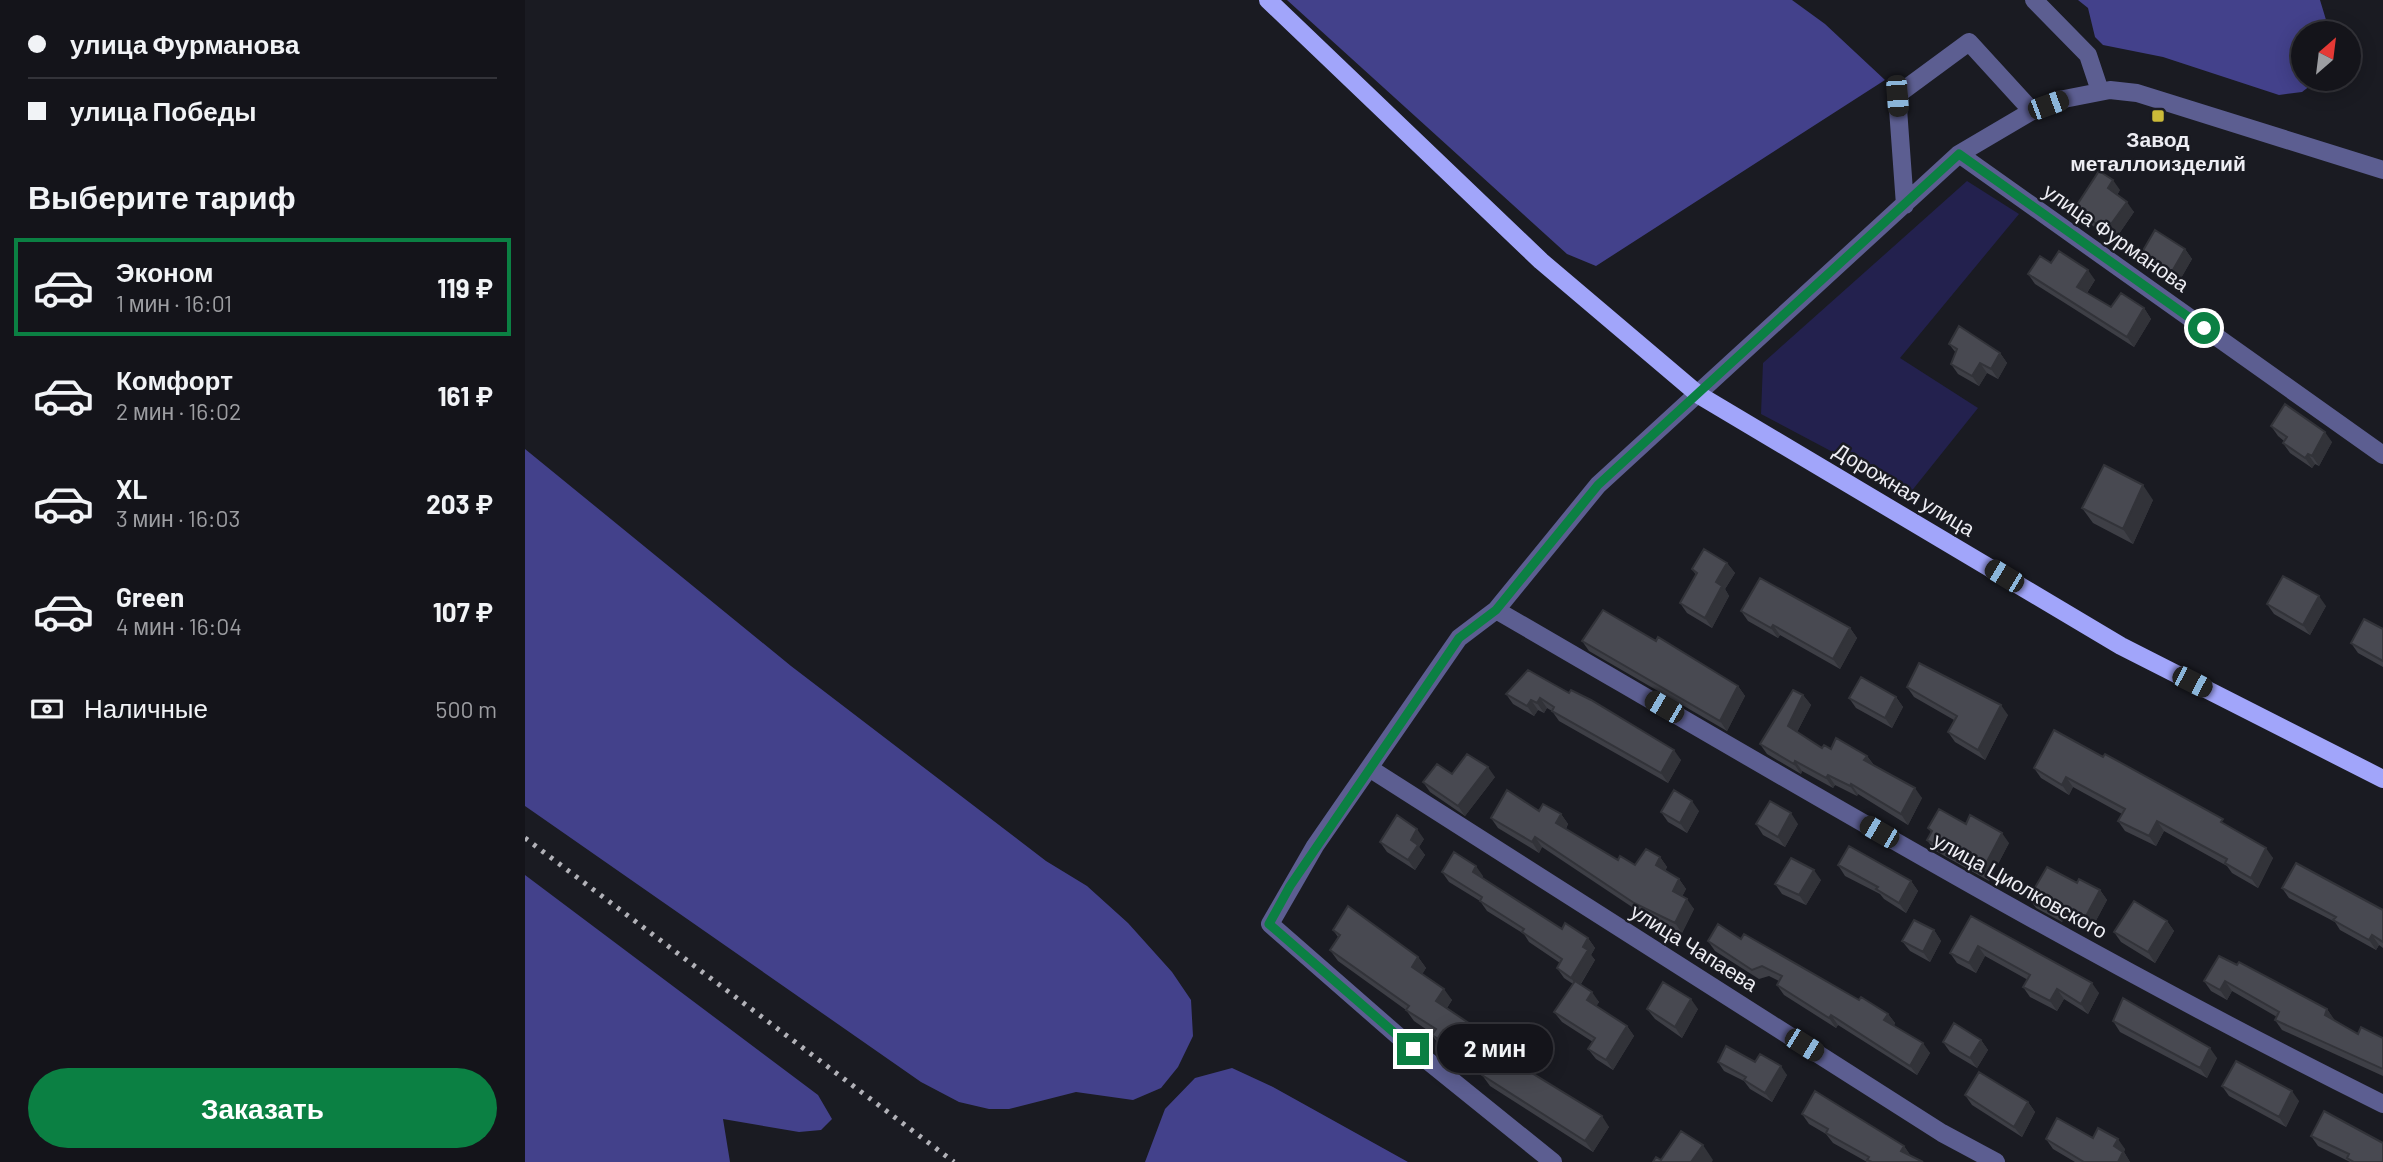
<!DOCTYPE html>
<html lang="ru">
<meta charset="utf-8">
<style>
:root{--surface:#14141a;--page:#212127;--text:#f1f3f6;--muted:#9d9ea2;--line:#333339;--accent:#0b8043}
body{margin:0;font-family:Barlow,sans-serif;background:var(--page);color:var(--text);height:100vh;display:flex;flex-direction:column;font-size:26px;white-space:nowrap}
*{box-sizing:border-box;margin:0}
p{font-size:23px;color:var(--muted)}
.icon{flex:none;width:38px;height:38px;fill:none;stroke:currentColor;stroke-width:2;stroke-linecap:round;stroke-linejoin:round}
.map{position:relative;flex:1;overflow:hidden}
.drawer{display:flex;flex-direction:column;background:var(--surface);width:525px}
.drawer>*{flex:none}
.banner{display:grid;align-content:center;height:154px;padding:0 28px;background:var(--surface)}
.needle{width:46px;rotate:28deg}
.tools{position:absolute;left:1766px;top:21px;display:grid;gap:14px}
.tools a{display:grid;place-items:center;width:70px;height:70px;border-radius:50%;background:var(--surface);box-shadow:0 4px 18px #0003,0 0 0 2px var(--line);font-size:35px}
.end{position:absolute;width:32px;height:32px;margin:-16px;border:9px solid #0b8043;background:#fff;box-shadow:0 0 0 4px #fff}
.from{border-radius:50%}
.bubble{position:absolute;height:49px;border-radius:24px;background:var(--surface);box-shadow:0 4px 18px #0003,0 0 0 2px var(--line);font-size:23px;font-weight:700;line-height:49px;text-align:center}
.car{position:absolute;width:21px;height:42px;margin:-21px -10px;border-radius:9px;box-shadow:0 0 5px 2px #0007;background:linear-gradient(#222 24%,#8ab4d8 0 40%,#222 0 76%,#8ab4d8 0 86%,#222 0)}
.banner b{display:flex;align-items:center;gap:24px;height:66px;font-size:26px}
.banner b+b{border-top:2px solid var(--line)}
.banner i{width:18px;height:18px;background:var(--text)}
ul{padding:0;list-style:none}
li{display:flex;align-items:center;gap:21px;height:98px;margin:0 14px 10px;padding:0 14px;border:4px solid transparent;border-radius:0px}
li div{flex:1}
li b{display:block;font-size:26px}
li em{font-style:normal;font-weight:700}
li.current{border-color:var(--accent)}
li>.icon{width:63px;height:63px;stroke-width:1.5}
h2{padding:0 28px;font-size:32px;line-height:84px}
.pay{display:flex;align-items:center;gap:18px;height:77px;padding:0 28px;font-size:26px}
.pay p{margin-inline-start:auto}
.cta{display:flex;gap:14px;margin-top:auto;padding:14px 28px}
.cta a{flex:1;height:80px;border-radius:42px;background:var(--accent);color:#fff;font-size:28px;font-weight:700;line-height:80px;text-align:center}
main{display:flex;flex:1;min-height:0}
.map>svg:first-child{display:block}
</style>
<main>
<section class="drawer">
<div class="banner">
<b><i class="from"></i>улица Фурманова</b>
<b><i></i>улица Победы</b>
</div>
<h2>Выберите тариф</h2>
<ul>
<li class="current"><svg class="icon" aria-label="car" viewBox="0 0 24 24"><path d="M5 17H2v-5l4-1 3-4h7l3 4 3 1v5h-3M9 17h6M6 11h13"/><circle cx="7" cy="17" r="2"/><circle cx="17" cy="17" r="2"/></svg><div><b>Эконом</b><p>1 мин · 16:01</p></div><em>119 ₽</em></li>
<li><svg class="icon" aria-label="car" viewBox="0 0 24 24"><path d="M5 17H2v-5l4-1 3-4h7l3 4 3 1v5h-3M9 17h6M6 11h13"/><circle cx="7" cy="17" r="2"/><circle cx="17" cy="17" r="2"/></svg><div><b>Комфорт</b><p>2 мин · 16:02</p></div><em>161 ₽</em></li>
<li><svg class="icon" aria-label="car" viewBox="0 0 24 24"><path d="M5 17H2v-5l4-1 3-4h7l3 4 3 1v5h-3M9 17h6M6 11h13"/><circle cx="7" cy="17" r="2"/><circle cx="17" cy="17" r="2"/></svg><div><b>XL</b><p>3 мин · 16:03</p></div><em>203 ₽</em></li>
<li><svg class="icon" aria-label="car" viewBox="0 0 24 24"><path d="M5 17H2v-5l4-1 3-4h7l3 4 3 1v5h-3M9 17h6M6 11h13"/><circle cx="7" cy="17" r="2"/><circle cx="17" cy="17" r="2"/></svg><div><b>Green</b><p>4 мин · 16:04</p></div><em>107 ₽</em></li>
</ul>
<div class="pay"><svg class="icon" aria-label="cash" viewBox="0 0 24 24"><path d="M3 7h18v10H3z"/><circle cx="12" cy="12" r="2"/></svg>Наличные<p>500 m</p></div>
<div class="cta"><a>Заказать</a></div>
</section>
<div class="map">
<svg width="1858" height="1162" viewBox="0 0 1858 1162">
<rect width="100%" height="100%" fill="#1a1b22"/>
<path fill="#23214e" d="M1442 181 1494 214 1375 358 1453 408 1385 493 1236 414 1238 363Z"/>
<path fill="#43418b" d="M762 0H1267L1300 24 1360 80 1071 266 1042 254Z
M1553 0H1795L1805 33H1778V79H1794L1777 92 1754 95 1638 57 1578 45 1570 37 1563 8Z
M0 449 266 666 521 861 562 886 603 923 647 972 666 1000 668 1036 653 1067 636 1088 608 1100 551 1092 484 1109H464L434 1102 396 1082 0 806Z
M0 875 293 1095 307 1119 296 1130 274 1132 198 1119 205 1162H0Z
M707 1068 748 1087 883 1162H620L640 1109 670 1078Z"/>
<g fill="none" stroke-linecap="round" stroke-linejoin="round">
<path stroke="#5c5e91" stroke-width="18" d="M1509 0 1563 55 1575 91
M1434 154 1858 455
M1380 205 1372 95 1444 42 1507 111
M971 610C1264 780 1555 954 1858 1104
M844 768 1417 1133 1471 1162
M1028 1162 888 1049 745 924 790 846 934 638 971 610 1073 485 1434 154 1507 111 1539 99 1585 90 1612 93 1858 170"/>
<path stroke="#a1a5fa" stroke-width="18" d="M743 0 1016 261 1174 395 1596 646 1858 779"/>
<path stroke="#b2b2b8" stroke-width="5" stroke-dasharray="3.5 7" stroke-linecap="butt" d="M0 838 429 1162"/>
</g>
<path fill="#3e3f46" d="M1595 190 1592 195 1609 212 1589 241 1557 218 1550 208Z
M1660 249 1667 259 1652 285 1623 264 1616 254Z
M1526 263 1570 280 1562 293 1586 307 1619 308 1626 319 1609 347 1510 284 1503 274Z
M1424 344 1475 353 1482 363 1473 379 1462 373 1454 386 1433 374 1426 364 1431 353Z
M1746 426 1807 442 1794 466 1790 464 1787 468 1765 453 1758 443 1759 441 1753 436Z
M1628 500 1608 544 1568 523 1557 508Z
M1202 563 1210 573 1200 589 1204 596 1187 628 1162 613 1155 603 1171 575 1167 569Z
M1742 604 1801 606 1785 635 1749 614Z
M1216 611 1325 628 1332 638 1315 669 1255 635 1253 638 1223 621Z
M1858 629V667L1833 653 1826 643Z
M1057 641H1131L1213 686 1220 696 1202 731 1064 651Z
M1003 670 1156 760 1143 783 1034 721 1027 711 1022 708 1019 713 1013 710 1009 716 988 704 981 694Z
M1382 687 1483 715 1460 760 1430 742 1423 732 1429 720 1389 697Z
M1278 695 1286 705 1272 732 1297 748 1342 756 1349 765 1397 798 1383 825 1333 794 1332 796 1310 785 1308 788 1277 771 1276 774 1242 754 1235 744Z
M1371 697 1378 707 1367 728 1331 708 1324 698Z
M1509 768 1703 826 1748 858 1733 888 1707 873 1702 866 1639 831 1631 846 1600 831 1593 821 1597 814 1548 787 1544 795 1516 778Z
M927 774 970 777 940 816 905 792 898 782Z
M1014 811 1036 814 1043 824 1041 829 1093 860 1110 865 1135 857 1142 867 1140 871 1154 879 1161 889 1157 896 1169 909 1157 933 1116 913 1017 847 1014 853 973 828 966 818Z
M1174 811 1162 833 1143 822 1136 812Z
M1231 824H1273L1260 847 1238 835Z
M1403 828 1484 843 1464 881 1409 850 1402 840 1406 832Z
M899 839 894 847 900 855 890 870 862 852 855 842Z
M1313 865 1386 881 1393 891 1381 913 1359 899 1355 894 1320 876Z
M917 872 958 876 957 878 1037 929 1063 938 1070 948 1066 955 1070 960 1056 984 1074 1002 1071 1006 1102 1026 1109 1036 1088 1070 1071 1059 1063 1049 1068 1042 1037 1022 1029 1012 1048 984 1039 978 1032 968 1035 963 1004 942 999 934 962 911 955 901 924 882Z
M1296 880 1281 905 1257 894 1250 884Z
M1552 883 1575 890 1582 900 1567 928 1541 914 1537 922 1511 908 1504 898Z
M1757 888 1858 910V948L1854 945 1851 950 1815 930 1810 922 1764 898Z
M1446 916 1574 993 1563 1014 1539 999 1532 1011 1505 997 1498 987 1503 980 1460 956 1451 973 1432 963 1425 953Z
M1642 921 1649 931 1630 963 1596 942 1589 932Z
M808 930 893 957 901 968 897 974 927 1000 922 1008 975 1044 1012 1054 1003 1071 1084 1127 1068 1152 965 1086 957 1075 958 1074 915 1046 907 1035 908 1034 889 1021 881 1010 813 961 805 950 813 937Z
M1409 930 1416 941 1405 962 1385 951 1377 941Z
M1216 939 1334 1000 1363 1014 1370 1023 1369 1026 1405 1053 1392 1075 1313 1025 1311 1028 1259 995 1252 985 1254 981 1244 976 1234 979 1190 951 1183 941Z
M1712 965 1802 1009 1809 1020 1833 1034 1858 1038V1076L1757 1030 1750 1020 1752 1017 1707 991 1702 1000 1686 991 1679 981Z
M1122 1009H1173L1157 1038 1130 1019Z
M1588 1021 1692 1058 1682 1078 1595 1032Z
M1456 1040 1463 1050 1452 1068 1425 1052 1418 1042Z
M1193 1062H1230L1262 1075 1247 1102 1225 1089 1219 1081 1199 1071Z
M1697 1086 1774 1101 1761 1127 1704 1096Z
M1440 1095 1503 1102 1510 1112 1497 1137 1447 1105Z
M1277 1114 1379 1146 1385 1155 1398 1162H1342L1308 1143 1301 1134 1284 1124Z
M1786 1136 1858 1162H1825L1793 1146Z
M1568 1138 1600 1149 1599 1152 1605 1162H1550L1528 1149 1521 1139Z"/>
<path fill="#323339" d="M1588 180 1595 190 1590 198 1583 188Z
M1602 202 1609 212 1589 241 1581 231Z
M1660 249 1667 259 1652 285 1645 275Z
M1563 270 1570 280 1559 297 1552 287Z
M1619 308 1626 319 1609 347 1602 337Z
M1475 353 1482 363 1473 379 1466 369Z
M1455 363 1462 373 1454 386 1447 376Z
M1800 432 1807 442 1794 466 1787 456Z
M1783 454 1790 464 1787 468 1780 458Z
M1618 485 1628 500 1608 544 1598 529Z
M1202 563 1210 573 1200 589 1204 596 1187 628 1180 618 1191 582Z
M1794 596 1801 606 1785 635 1778 625Z
M1248 625 1255 635 1253 638 1246 628Z
M1325 628 1332 638 1315 669 1308 659Z
M1213 686 1220 696 1202 731 1195 721Z
M1278 695 1286 705 1270 736 1263 726Z
M1371 697 1378 707 1367 728 1360 718Z
M1015 698 1022 708 1019 713 1012 703Z
M1006 700 1013 710 1009 716 1002 706Z
M1476 705 1483 715 1460 760 1453 750Z
M1149 750 1156 760 1143 783 1136 773Z
M1342 756 1349 766 1339 760Z
M1270 761 1277 771 1276 774 1269 764Z
M963 767 970 777 940 816 933 806Z
M1303 775 1310 785 1308 788 1301 778Z
M1541 777 1548 787 1544 795 1537 785Z
M1326 784 1333 794 1332 796 1325 786Z
M1390 788 1397 798 1383 825 1376 814Z
M1167 801 1174 811 1162 833 1155 823Z
M1266 813 1273 824 1260 847 1253 837Z
M1036 814 1043 824 1038 833 1031 823Z
M1632 821 1639 831 1631 846 1624 836Z
M892 829 899 839 894 847 900 855 890 870 883 860 886 840Z
M1477 833 1484 843 1464 881 1457 871Z
M1010 837 1017 847 1014 853 1007 842Z
M1741 848 1748 858 1733 888 1726 878Z
M1135 857 1142 867 1138 875 1131 865Z
M951 866 958 876 955 882 948 872Z
M1289 870 1296 880 1281 905 1274 895Z
M1154 879 1161 889 1155 901 1148 891Z
M1386 881 1393 891 1381 913 1374 903Z
M1575 890 1582 900 1567 928 1560 918Z
M1162 899 1169 909 1157 933 1150 923Z
M1534 904 1541 914 1537 922 1530 912Z
M1642 921 1649 931 1630 963 1623 952Z
M1409 930 1416 941 1405 962 1398 952Z
M1847 935 1854 945 1851 950 1844 940Z
M1063 938 1070 948 1066 955 1070 960 1053 988 1046 978 1058 947Z
M1453 946 1460 956 1451 973 1444 963Z
M893 957 901 968 895 978 887 967Z
M1700 981 1707 991 1702 1000 1695 990Z
M1567 983 1574 993 1563 1014 1556 1004Z
M919 989 927 1000 919 1012 911 1001Z
M1532 989 1539 999 1532 1011 1525 1001Z
M1067 992 1074 1002 1069 1010 1062 1000Z
M1166 999 1173 1009 1157 1038 1150 1027Z
M1802 1009 1809 1019 1807 1025 1800 1015Z
M1363 1014 1370 1023 1366 1030 1359 1020Z
M1306 1015 1313 1025 1311 1028 1304 1018Z
M1102 1026 1109 1036 1088 1070 1081 1060Z
M1456 1040 1463 1050 1452 1068 1445 1058Z
M1005 1042 1012 1054 1000 1076 992 1064Z
M1398 1043 1405 1053 1392 1075 1385 1066Z
M1685 1048 1692 1058 1682 1078 1675 1068Z
M1256 1066 1262 1075 1247 1102 1240 1093Z
M1767 1091 1774 1101 1761 1127 1754 1117Z
M1503 1102 1510 1112 1497 1137 1489 1127Z
M1077 1116 1084 1127 1068 1152 1060 1141Z
M1593 1139 1600 1149 1599 1152 1605 1162H1593L1589 1146Z
M1178 1145 1188 1160 1187 1162H1166Z
M1379 1146 1386 1156 1376 1151Z"/>
<path fill="#484951" stroke="#323339" stroke-width="2" d="M1574 171 1588 180 1583 188 1602 202 1581 231 1550 208Z
M1630 230 1660 249 1645 275 1616 254Z
M1534 251 1563 270 1552 287 1586 307 1596 293 1619 308 1602 337 1503 274 1515 256 1526 263Z
M1434 326 1475 353 1466 369 1455 363 1447 376 1426 364 1432 349 1424 344Z
M1760 404 1800 432 1787 456 1783 454 1780 458 1758 443 1762 437 1746 426Z
M1579 465 1618 485 1598 529 1557 508Z
M1179 549 1202 563 1191 582 1197 586 1180 618 1155 603 1172 573 1167 569Z
M1758 576 1794 596 1778 625 1742 604Z
M1235 578 1325 628 1308 659 1248 625 1246 628 1216 611Z
M1078 610 1131 641 1133 637 1213 686 1195 721 1057 641Z
M1839 619 1858 629V661L1826 643Z
M1394 663 1476 705 1453 750 1423 732 1432 716 1382 687Z
M1003 670 1044 693 1046 690 1066 700 1149 750 1136 773 1027 711 1029 707 1015 698 1012 703 1006 700 1002 706 981 694Z
M1336 677 1371 697 1360 718 1324 698Z
M1268 690 1278 695 1263 726 1297 748 1299 745 1306 749 1311 738 1342 756 1339 760 1390 788 1376 814 1326 784 1325 786 1303 775 1301 778 1270 761 1269 764 1235 744Z
M1529 730 1578 757 1580 754 1698 819 1696 822 1741 848 1726 878 1700 863 1702 859 1632 821 1624 836 1593 821 1600 809 1541 777 1537 785 1509 768Z
M942 754 963 767 933 806 898 782 912 764 927 774Z
M982 790 1014 811 1018 804 1036 814 1031 823 1093 860 1095 856 1110 865 1121 849 1135 857 1131 865 1154 879 1148 891 1162 899 1150 923 1109 903 1010 837 1007 842 966 818Z
M1149 790 1167 801 1155 823 1136 812Z
M1245 801 1266 813 1253 837 1231 824Z
M1414 809 1441 824 1445 815 1477 833 1457 871 1402 840 1407 831 1403 828Z
M872 815 892 829 886 840 893 845 883 860 855 842Z
M1324 846 1386 881 1374 903 1351 889 1353 887 1313 865Z
M929 852 951 866 948 872 1037 929 1040 923 1063 938 1058 947 1063 950 1046 978 1032 968 1037 959 997 932 999 929 955 901 957 897 917 872Z
M1266 858 1289 870 1274 895 1250 884Z
M1771 863 1858 910V942L1847 935 1844 940 1808 920 1811 917 1757 888Z
M1522 867 1552 883 1554 879 1575 890 1560 918 1534 904 1530 912 1504 898Z
M1609 901 1642 921 1623 952 1589 932Z
M823 906 893 957 887 967 919 989 911 1001 975 1044 983 1029 1005 1042 992 1064 1077 1116 1060 1141 957 1075 960 1069 907 1035 911 1029 881 1010 884 1006 805 950 815 935 808 930Z
M1446 916 1567 983 1556 1004 1532 989 1525 1001 1498 987 1505 975 1453 946 1444 963 1425 953Z
M1389 920 1409 930 1398 952 1377 941Z
M1193 924 1216 939 1219 934 1334 1000 1336 997 1363 1014 1359 1020 1398 1043 1385 1066 1306 1015 1304 1018 1252 985 1257 976 1237 966 1227 970 1183 941Z
M1694 956 1712 965 1714 962 1802 1009 1800 1015 1833 1034 1836 1027 1858 1038V1069L1750 1020 1754 1012 1700 981 1695 990 1679 981Z
M1050 981 1067 992 1062 1000 1102 1026 1081 1060 1063 1049 1070 1038 1029 1012Z
M1138 982 1166 999 1150 1027 1122 1009Z
M1598 998 1685 1048 1675 1068 1588 1021Z
M1429 1023 1456 1040 1445 1058 1418 1042Z
M1201 1046 1230 1062 1235 1054 1256 1066 1240 1093 1219 1080 1221 1077 1193 1062Z
M1711 1061 1767 1091 1754 1117 1697 1086Z
M1454 1072 1503 1102 1489 1127 1440 1095Z
M1290 1091 1379 1146 1376 1151 1398 1162H1347L1342 1160 1344 1157 1301 1133 1303 1129 1277 1114Z
M1799 1111 1858 1143V1162H1829L1822 1158 1824 1154 1786 1136Z
M1532 1118 1568 1138 1573 1128 1593 1139 1589 1146 1598 1152 1593 1162H1559L1521 1139Z
M1156 1131 1178 1145 1166 1162H1128L1131 1157 1136 1160Z"/>
<g fill="none" stroke-linecap="round" stroke-linejoin="round">
<path stroke="#0b8043" stroke-width="9" d="M888 1049 744 924 765 886 934 638 971 610 1073 485 1434 154 1679 328"/>
</g>
<rect fill="#cbba39" stroke="#1a1b22" stroke-width="2.5" x="1626" y="109" width="14" height="14" rx="3.5"/>
<g text-anchor="middle" stroke-width="5" stroke-linejoin="round" paint-order="stroke">
<g font-size="21" font-weight="bold" fill="#ededf3" stroke="#1a1b22">
<text x="1633" y="147">Завод<tspan x="1633" dy="24">металлоизделий</tspan></text>
</g>
<g font-size="21" fill="#ededf3" stroke="#1a1b22">
<text transform="translate(1591 238) rotate(35)" y="7">улица Фурманова</text>
<text transform="translate(1379 490) rotate(31)" y="7">Дорожная улица</text>
<text transform="translate(1495 886) rotate(29)" y="7">улица Циолковского</text>
<text transform="translate(1169 948) rotate(32)" y="7">улица Чапаева</text>
</g>
</g>
</svg>
<div class="tools">
<a><svg class="needle" viewBox="-14 -14 28 28"><path d="M0-13l5 13h-10z" fill="#e53935"/><path d="M0 13l5-13h-10z" fill="#9d9ea2"/></svg></a>
</div>
<i class="end from" style="left:1679px;top:328px"></i>
<i class="end" style="left:888px;top:1049px"></i>
<div class="bubble" style="left:912px;top:1024px;width:116px">2 мин</div>
<i class="car" style="left:1372px;top:96px;rotate:176deg"></i>
<i class="car" style="left:1523px;top:105px;rotate:70deg"></i>
<i class="car" style="left:1479px;top:576px;rotate:301deg"></i>
<i class="car" style="left:1667px;top:682px;rotate:117deg"></i>
<i class="car" style="left:1139px;top:707px;rotate:300deg"></i>
<i class="car" style="left:1354px;top:832px;rotate:300deg"></i>
<i class="car" style="left:1279px;top:1045px;rotate:122deg"></i>
</div>
</main>
